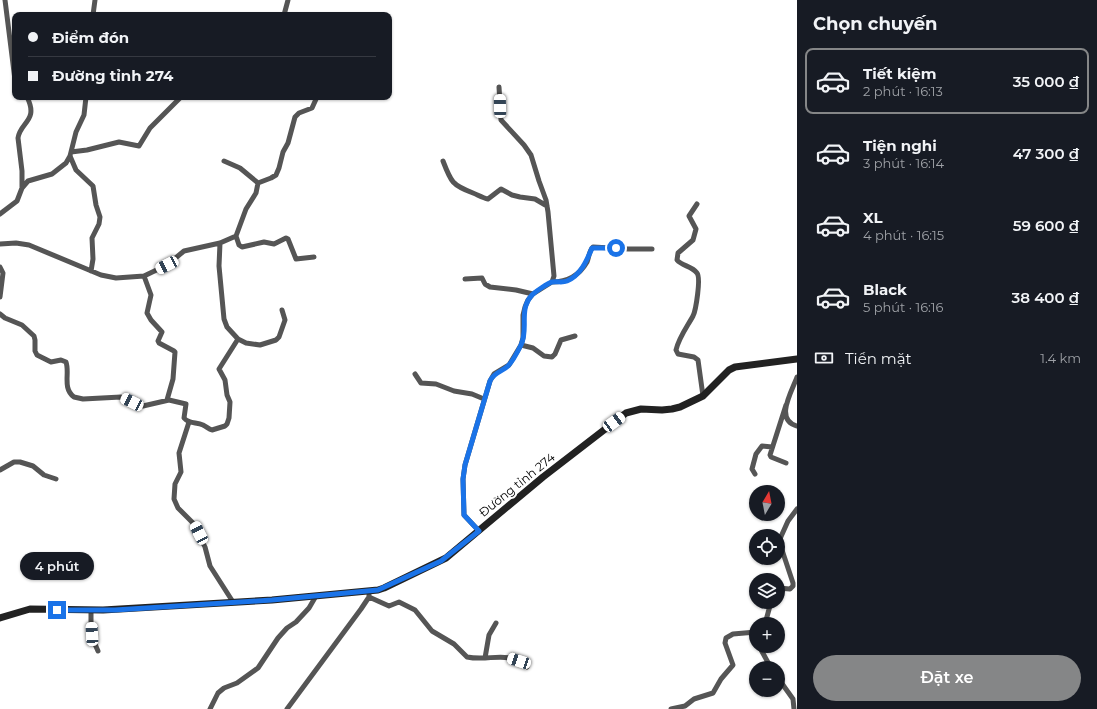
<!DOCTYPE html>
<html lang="vi">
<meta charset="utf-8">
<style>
:root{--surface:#171b24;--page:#242831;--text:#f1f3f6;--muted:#9ea1a6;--line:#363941;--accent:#858687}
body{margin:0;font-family:Montserrat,sans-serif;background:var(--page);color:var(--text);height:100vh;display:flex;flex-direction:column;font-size:15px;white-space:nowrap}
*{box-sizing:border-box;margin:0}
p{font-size:13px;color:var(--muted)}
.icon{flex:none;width:22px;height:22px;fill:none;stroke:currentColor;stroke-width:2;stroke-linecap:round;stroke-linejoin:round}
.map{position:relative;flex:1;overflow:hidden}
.side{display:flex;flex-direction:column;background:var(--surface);width:300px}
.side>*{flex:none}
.guide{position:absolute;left:12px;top:12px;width:380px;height:88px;border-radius:8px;box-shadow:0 1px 3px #0004;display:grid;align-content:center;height:88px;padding:0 16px;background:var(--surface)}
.needle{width:26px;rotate:10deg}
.controls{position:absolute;left:749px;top:485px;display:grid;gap:8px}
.controls a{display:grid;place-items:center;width:36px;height:36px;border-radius:50%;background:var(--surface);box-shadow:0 1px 3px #0004;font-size:20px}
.end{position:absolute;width:18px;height:18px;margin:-9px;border:5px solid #1a73e8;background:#fff;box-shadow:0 0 0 2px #fff}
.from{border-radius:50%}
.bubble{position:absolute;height:28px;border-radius:14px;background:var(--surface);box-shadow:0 1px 3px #0004;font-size:13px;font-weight:600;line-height:28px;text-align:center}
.car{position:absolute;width:12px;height:24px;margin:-12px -6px;border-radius:5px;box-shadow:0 0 3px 1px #0007;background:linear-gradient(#fff 24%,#345 0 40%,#fff 0 76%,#345 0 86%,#fff 0)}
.guide b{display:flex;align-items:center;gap:14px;height:38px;font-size:15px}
.guide b+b{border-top:1px solid var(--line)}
.guide i{width:10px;height:10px;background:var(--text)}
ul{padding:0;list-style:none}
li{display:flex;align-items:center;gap:12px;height:66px;margin:0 8px 6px;padding:0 8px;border:2px solid transparent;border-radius:8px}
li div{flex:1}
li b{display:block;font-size:15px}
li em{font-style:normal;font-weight:600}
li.current{border-color:var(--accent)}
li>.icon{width:36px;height:36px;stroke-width:1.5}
h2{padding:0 16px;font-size:18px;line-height:48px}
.pay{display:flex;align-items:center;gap:10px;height:44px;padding:0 16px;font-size:15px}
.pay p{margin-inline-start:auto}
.button{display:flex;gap:8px;margin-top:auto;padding:8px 16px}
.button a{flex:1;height:46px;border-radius:24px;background:var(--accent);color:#fff;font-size:16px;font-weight:600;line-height:46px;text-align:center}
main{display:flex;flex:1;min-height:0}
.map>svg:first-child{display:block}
</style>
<main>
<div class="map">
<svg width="797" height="709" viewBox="0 0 797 709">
<rect width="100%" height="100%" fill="#fff"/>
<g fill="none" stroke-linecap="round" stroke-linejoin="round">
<path stroke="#555" stroke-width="5" d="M5 0 15 80
M93 15 95 0
M284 15 288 0
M71 152 87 150 119 142 139 146 150 128 181 97
M70 156 76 170 93 186 96 205 100 217 99 224 92 238 93 259 91 271
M224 161 240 168 258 183
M443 161C451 182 452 185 473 193 478 195 483 198 488 199L501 189 512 195 520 197 535 199 547 206
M22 187V171L18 138C20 122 39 121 27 97
M697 204 689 216 696 229 693 240 678 253 677 260C682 266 692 266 697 273 701 278 696 310 693 316 687 327 679 337 676 350L678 354 694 357 698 360 703 396
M0 214 17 201 22 188 28 181 52 174 66 163 70 156 76 132 84 115 86 97
M236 236 239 245 242 247 264 242 274 244 286 238 288 239 296 259 314 257
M220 243 219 266 224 319 227 327 238 339 246 343 260 345 276 340 279 337 285 320 282 310
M0 244 16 243 29 245 101 275 116 278 144 276 167 265 184 251 220 243 236 236 246 209 256 193 258 183 271 178 276 175 279 168 283 152 288 143 295 117 299 113 312 108 317 97
M0 267 3 273 0 297
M144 276 151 295 147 313 151 320 162 332 158 341 159 343 174 351 175 352 173 379 167 400
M465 279 482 278 485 284 490 287 516 290 533 294
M552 282C567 282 579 276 587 262 589 257 589 251 593 247L628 249H652
M0 314 5 318 22 325 34 336 35 340V351L37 355 51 362 61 360 66 362C70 373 62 388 74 397L83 399 121 397 143 406 169 400 186 404 184 418C189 424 196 422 203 425 207 427 209 429 212 430L225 426 227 424 229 418 230 402 227 395 225 380 219 369 238 339
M521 345 533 348 544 356 552 357 555 354 561 340 575 336
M415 374 421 383 436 384 454 391 472 394 484 399
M797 377C792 391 774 420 797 426
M786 405 770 455 771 457 786 463
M189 422 179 453 181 472 175 484 174 499 178 508 193 523 205 547 210 566 233 602
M0 470 14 462H20L33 466 44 475 56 479
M755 474 752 469 756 454 762 446 772 447
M479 531 464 515 463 479 465 465 490 381 494 374 509 365 521 345 523 338V315L525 307 528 300 533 294 552 282 554 276 548 212 546 200 539 181 531 155 524 145 501 120 499 87
M778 588 790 589 793 586V583L779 541 788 521 797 509
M369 597 389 606 399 602 415 610 432 631 454 644 467 657C491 662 505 649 527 667
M91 610V635L98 651
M765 624 771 602
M759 646 771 668
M485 658 489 635 496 623
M778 678 793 699 794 709
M210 709 218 693 224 688 237 683 258 668 278 638 287 628 296 622 309 608 316 596
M287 709 361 609 369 597V595
M671 709 685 706 694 699 713 693 721 679 733 665 725 643 726 638 733 634 756 632"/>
<path stroke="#222" stroke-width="7" d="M0 618 30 609 103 610 272 600 378 590 384 588 446 558 543 477 626 413 641 409 662 410 672 409 680 407 703 396 729 370 735 367 797 359"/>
</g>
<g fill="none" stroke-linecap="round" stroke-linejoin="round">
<path stroke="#1a73e8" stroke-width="5" d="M57 610H115L272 600 378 590 441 561 479 531 464 515 463 479 465 465 490 381C494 372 502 372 508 366 513 361 518 351 521 345 529 329 518 310 532 295 535 292 548 283 552 282 557 281 562 283 567 281 581 275 587 260 592 248H616"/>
</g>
<g text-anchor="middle" stroke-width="4" stroke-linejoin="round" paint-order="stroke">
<g font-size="12" fill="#000" stroke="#fff">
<text transform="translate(517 485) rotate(-39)" y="4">Đường tỉnh 274</text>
</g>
</g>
</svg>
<div class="controls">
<a><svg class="needle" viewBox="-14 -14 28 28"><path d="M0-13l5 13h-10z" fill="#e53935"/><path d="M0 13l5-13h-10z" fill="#9ea1a6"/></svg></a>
<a><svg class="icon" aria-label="locate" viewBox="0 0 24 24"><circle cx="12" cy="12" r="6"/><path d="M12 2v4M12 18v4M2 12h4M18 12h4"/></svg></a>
<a><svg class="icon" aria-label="layers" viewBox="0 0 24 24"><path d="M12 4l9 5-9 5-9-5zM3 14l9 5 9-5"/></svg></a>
<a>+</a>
<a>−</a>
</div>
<i class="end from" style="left:616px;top:248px"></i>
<i class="end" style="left:57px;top:610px"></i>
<div class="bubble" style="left:20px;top:552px;width:74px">4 phút</div>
<i class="car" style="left:500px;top:106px;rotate:359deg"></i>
<i class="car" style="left:167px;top:265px;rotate:243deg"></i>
<i class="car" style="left:132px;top:402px;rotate:296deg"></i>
<i class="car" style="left:614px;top:422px;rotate:54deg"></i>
<i class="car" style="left:199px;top:533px;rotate:333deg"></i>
<i class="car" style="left:92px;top:634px;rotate:357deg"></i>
<i class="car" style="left:519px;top:661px;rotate:288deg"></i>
<div class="guide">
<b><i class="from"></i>Điểm đón</b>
<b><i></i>Đường tỉnh 274</b>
</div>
</div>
<section class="side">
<h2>Chọn chuyến</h2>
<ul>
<li class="current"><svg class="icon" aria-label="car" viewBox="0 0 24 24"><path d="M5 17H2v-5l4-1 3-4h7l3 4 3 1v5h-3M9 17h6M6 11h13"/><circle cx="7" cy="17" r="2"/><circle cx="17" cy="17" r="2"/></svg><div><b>Tiết kiệm</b><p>2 phút · 16:13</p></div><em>35 000 ₫</em></li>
<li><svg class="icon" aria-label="car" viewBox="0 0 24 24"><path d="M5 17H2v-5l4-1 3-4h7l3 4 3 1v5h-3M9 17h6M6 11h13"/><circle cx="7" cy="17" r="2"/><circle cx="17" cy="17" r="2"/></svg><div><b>Tiện nghi</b><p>3 phút · 16:14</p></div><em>47 300 ₫</em></li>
<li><svg class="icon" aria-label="car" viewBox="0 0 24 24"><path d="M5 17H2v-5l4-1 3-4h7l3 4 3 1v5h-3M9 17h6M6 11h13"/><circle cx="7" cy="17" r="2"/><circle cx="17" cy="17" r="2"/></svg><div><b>XL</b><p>4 phút · 16:15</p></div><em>59 600 ₫</em></li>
<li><svg class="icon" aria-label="car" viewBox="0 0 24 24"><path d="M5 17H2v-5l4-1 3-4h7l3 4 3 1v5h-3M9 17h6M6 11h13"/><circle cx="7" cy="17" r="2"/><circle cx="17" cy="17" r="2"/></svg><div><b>Black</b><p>5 phút · 16:16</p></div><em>38 400 ₫</em></li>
</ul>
<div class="pay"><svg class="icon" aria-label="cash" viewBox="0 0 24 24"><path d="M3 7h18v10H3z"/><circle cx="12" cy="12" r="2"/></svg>Tiền mặt<p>1.4 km</p></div>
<div class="button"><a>Đặt xe</a></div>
</section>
</main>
